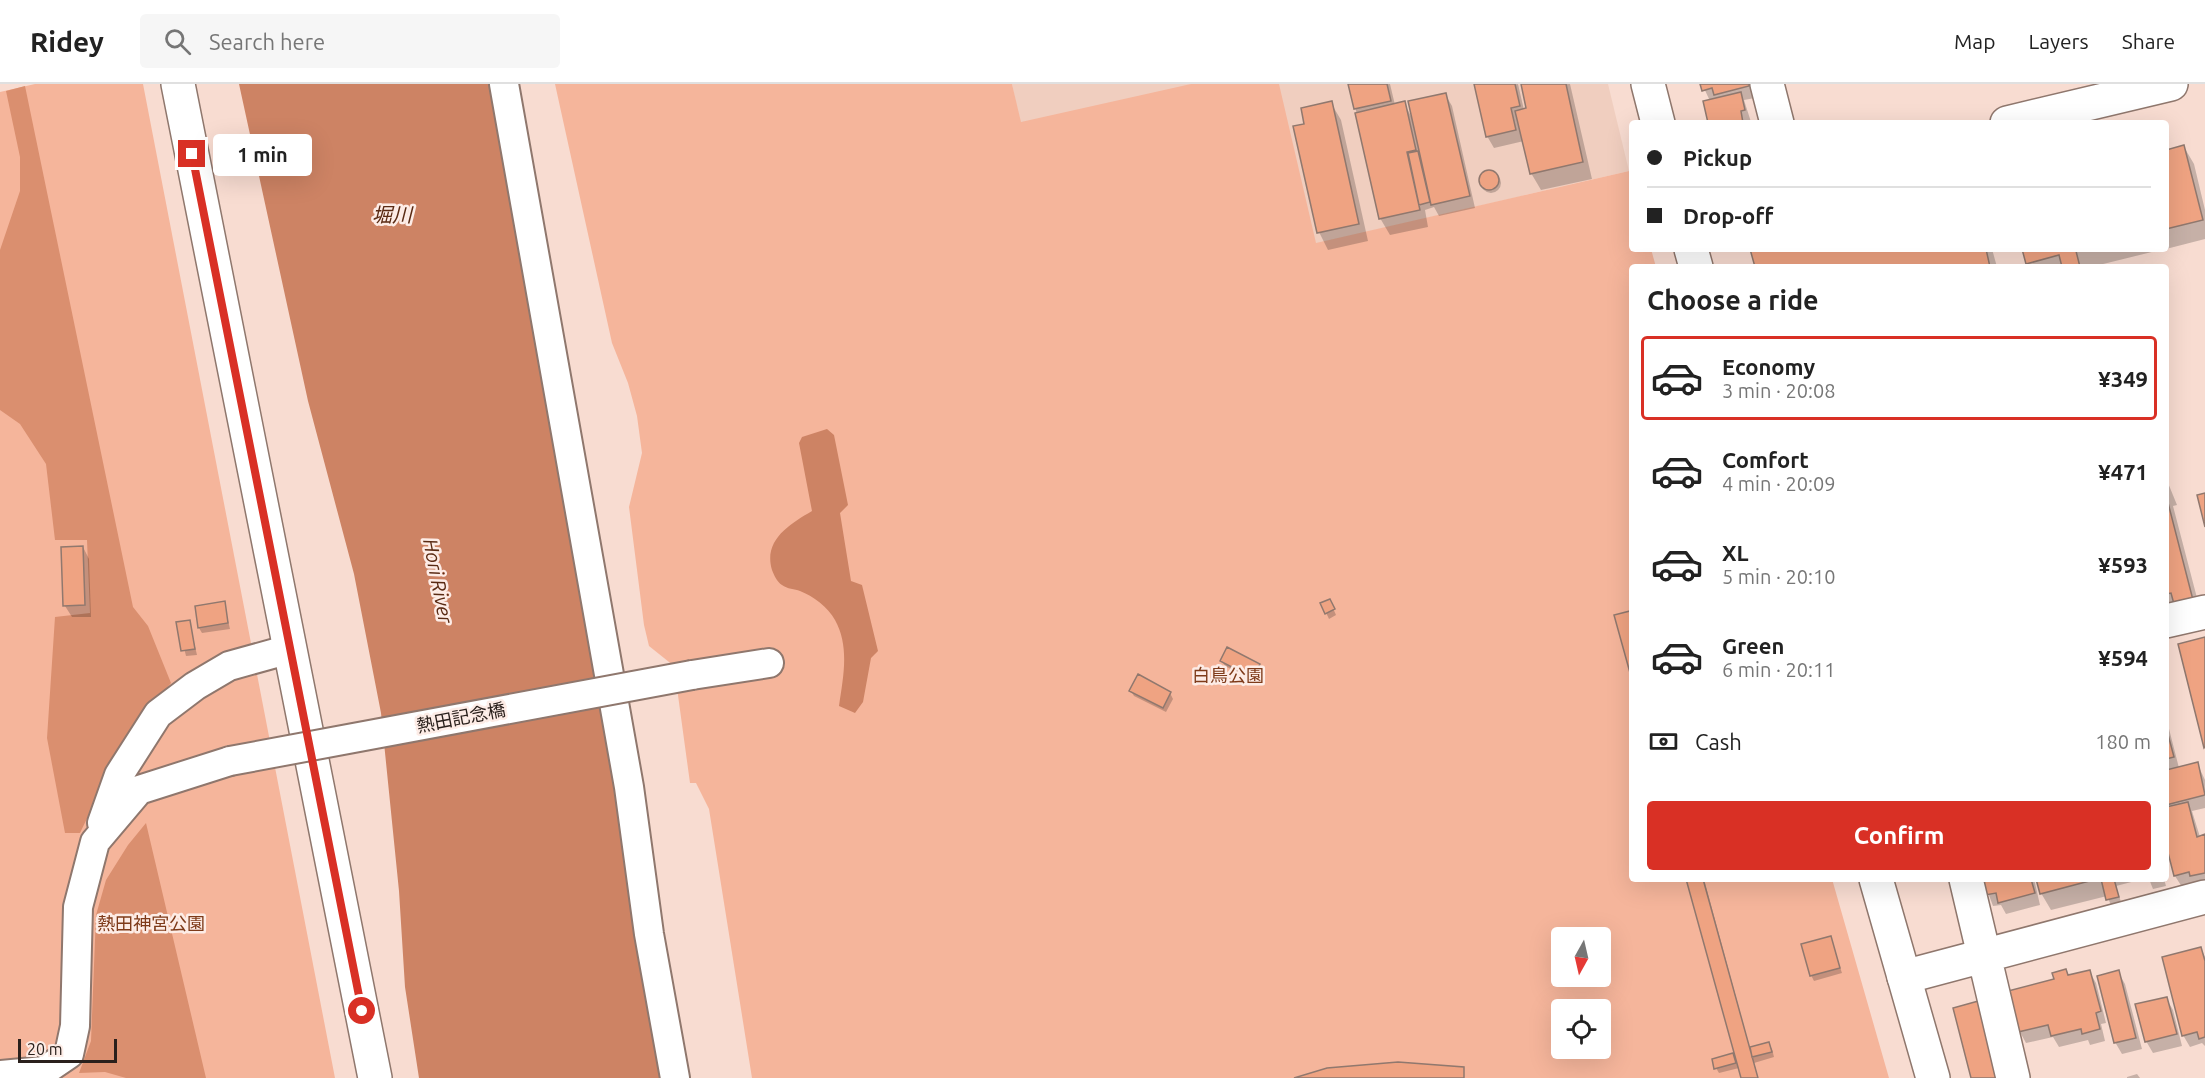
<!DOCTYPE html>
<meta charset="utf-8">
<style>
:root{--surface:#fff;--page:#f6f6f6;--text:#222;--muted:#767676;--line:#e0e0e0;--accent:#d93025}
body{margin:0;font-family:Ubuntu,"Noto Sans JP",sans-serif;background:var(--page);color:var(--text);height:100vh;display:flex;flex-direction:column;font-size:22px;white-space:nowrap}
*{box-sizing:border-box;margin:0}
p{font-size:20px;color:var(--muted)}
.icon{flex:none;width:33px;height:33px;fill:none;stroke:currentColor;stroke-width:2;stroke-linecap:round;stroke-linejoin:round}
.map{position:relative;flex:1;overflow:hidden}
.panel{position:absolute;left:1629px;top:180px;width:540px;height:618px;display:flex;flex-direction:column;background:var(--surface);border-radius:6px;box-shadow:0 6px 24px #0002}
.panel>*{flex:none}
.hud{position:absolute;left:1629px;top:36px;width:540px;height:132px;border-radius:6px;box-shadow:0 6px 24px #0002;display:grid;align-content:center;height:132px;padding:0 18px;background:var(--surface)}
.needle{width:39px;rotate:188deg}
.controls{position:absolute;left:1551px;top:843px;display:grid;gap:12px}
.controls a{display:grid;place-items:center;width:60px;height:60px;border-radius:6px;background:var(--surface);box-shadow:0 6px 24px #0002;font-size:30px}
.scale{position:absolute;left:18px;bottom:15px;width:99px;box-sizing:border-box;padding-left:6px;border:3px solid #2a201c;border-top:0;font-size:16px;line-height:21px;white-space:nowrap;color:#2a201c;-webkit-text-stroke:4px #fdece6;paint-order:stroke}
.end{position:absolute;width:27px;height:27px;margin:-14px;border:8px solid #d93025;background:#fff;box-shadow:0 0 0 3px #fff}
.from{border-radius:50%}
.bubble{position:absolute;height:42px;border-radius:6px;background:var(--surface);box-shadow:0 6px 24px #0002;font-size:20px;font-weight:700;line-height:42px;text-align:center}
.hud b{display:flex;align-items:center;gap:21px;height:57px;font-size:22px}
.hud b+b{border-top:2px solid var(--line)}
.hud i{width:15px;height:15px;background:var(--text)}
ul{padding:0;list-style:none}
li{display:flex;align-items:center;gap:18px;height:84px;margin:0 12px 9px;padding:0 6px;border:3px solid transparent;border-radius:6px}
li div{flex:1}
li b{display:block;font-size:22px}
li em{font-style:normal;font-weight:700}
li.on{border-color:var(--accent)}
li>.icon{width:54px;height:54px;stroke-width:1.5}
h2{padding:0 18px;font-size:27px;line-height:72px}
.pay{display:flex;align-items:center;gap:15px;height:66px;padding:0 18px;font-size:22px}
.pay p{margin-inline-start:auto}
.primary-button{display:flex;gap:12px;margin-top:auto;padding:12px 18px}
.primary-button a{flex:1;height:69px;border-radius:6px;background:var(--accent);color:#fff;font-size:24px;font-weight:700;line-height:69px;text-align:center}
header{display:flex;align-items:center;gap:36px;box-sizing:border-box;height:84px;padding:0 30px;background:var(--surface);border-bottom:2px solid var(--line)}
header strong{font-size:28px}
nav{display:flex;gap:33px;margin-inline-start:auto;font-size:21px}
.search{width:420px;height:54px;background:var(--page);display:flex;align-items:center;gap:15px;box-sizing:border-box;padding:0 21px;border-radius:6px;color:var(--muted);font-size:22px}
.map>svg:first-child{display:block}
</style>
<header>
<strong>Ridey</strong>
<div class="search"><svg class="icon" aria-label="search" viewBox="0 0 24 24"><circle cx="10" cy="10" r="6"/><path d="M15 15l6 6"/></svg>Search here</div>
<nav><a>Map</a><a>Layers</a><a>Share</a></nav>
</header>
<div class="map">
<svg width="2205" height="994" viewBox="0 0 2205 994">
<rect width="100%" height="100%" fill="#f8dcd1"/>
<path fill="#f0cebf" d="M1012 0H1608L1629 87 1060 219Z"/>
<path fill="#f5b59b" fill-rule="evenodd" d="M35 0H143L335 994H0V8Z
M555 0H1012L1021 38 1191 0H1279L1316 159 1629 87 1632 98V165H1651L1656 183H1632V795H1832L1889 994H752L709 725 696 699H690L674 582 649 562 644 541 629 423 642 369 637 332 628 299 612 259ZM1562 854H1600V892H1562ZM1562 926H1600V964H1562Z"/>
<path fill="#da8f6f" d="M25 2 133 523 148 542 171 599C131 644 106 695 80 749H65L47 654 55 533 90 529 87 456H55L46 380 20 340 0 326V166L20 107V73L6 7Z
M146 739 206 994H126L105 988 79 989 91 957 96 831 106 796 128 761Z"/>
<path fill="#cd8364" d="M239 0H491L673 994H419L405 903 399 807 381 629 354 490 308 317Z
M827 345 834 351 848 421 840 429 851 497 862 501 878 567 871 574 863 618 855 629 839 622C843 594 850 563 835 536 828 523 813 512 800 507 795 505 787 505 782 501 777 498 774 491 772 486 763 456 790 440 812 427L799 359 802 353Z"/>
<path fill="#0003" d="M1350 0H1390L1395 21 1404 19 1412 34 1445 10 1452 22 1475 124 1439 132 1434 123 1425 126 1428 143 1390 151 1380 134Z
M1476 0H1518L1524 26 1528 25 1522 0H1570L1592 95 1541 106 1531 89 1524 57 1494 64 1487 52Z
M1702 0H1751L1755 14 1744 16 1751 38 1710 39V17Z
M1331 19 1341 36 1368 157 1328 166 1319 148Z
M2184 63 2194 80 2205 126V155L2166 165V67Z
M1481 99a10 10 0 1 1 20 0a10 10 0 1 1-20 0Z
M1758 165H1992L1997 183H1756Z
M2024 165H2164L2091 183H2029Z
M2166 394 2177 421 2173 422 2202 533 2166 529Z
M83 463 89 475 91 533H72L65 522 63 464Z
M224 519 230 545 202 549 199 544Z
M1322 520 1332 522 1336 531 1329 535Z
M189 537 197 571 186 572 178 539Z
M1222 577 1259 581 1262 586 1256 598 1225 582Z
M1131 607 1170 609 1173 615 1166 628 1134 612Z
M2166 633 2179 684 2197 679 2205 696V724L2192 727 2200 753 2205 752V802L2182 803 2175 792 2166 755Z
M1688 795H1704L1750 965 1768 960 1772 965 1774 973 1754 979 1758 994H1742L1739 984 1719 989 1716 984 1714 976 1736 970Z
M1983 795H2034L2040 821 2006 830 2001 821 1993 822Z
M2037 795H2143L2116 802 2121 818 2111 821 2107 812 2051 826 2041 809Z
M2149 795H2164L2166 802 2153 805Z
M1830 854 1842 889 1814 897 1811 891Z
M2201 865 2205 873V962L2202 959 2190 963 2183 951Z
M2066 887 2069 893 2089 887 2096 899 2106 939 2101 940 2105 957 2090 961 2088 956 2059 963 2053 953 2026 959 2020 948 2009 908 2055 896Z
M2118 888 2125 900 2142 965 2122 970 2115 958Z
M2166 914 2173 926 2182 962 2153 969 2146 957Z
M2137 990 2140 994H2127V993Z"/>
<path fill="#efa382" stroke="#90786e" stroke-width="1.5" d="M1348 0H1387L1391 17 1354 25Z
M1474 0H1515L1520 22 1511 24 1516 46 1486 53Z
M1521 0H1566L1583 78 1530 90 1515 27 1526 24Z
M1700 0H1749V2L1714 11 1712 4 1702 7Z
M1741 8 1745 26 1741 27 1743 39H1708L1703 17Z
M1446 9 1470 112 1431 121 1408 17Z
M1332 17 1359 140 1317 149 1293 42 1304 40 1301 24Z
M1405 17 1416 66 1407 68 1420 126 1379 135 1355 29Z
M2184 61 2203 136 2166 145V66Z
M1418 67 1430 118 1419 121 1408 69Z
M1479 96a10 10 0 1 1 20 0a10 10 0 1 1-20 0Z
M1750 165H1986L1990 183H1755Z
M2022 165H2086L2076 167 2080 183H2062L2059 171 2026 180Z
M2205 409V443L2197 411Z
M2166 411 2193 516 2174 520 2171 509 2166 510Z
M83 462 85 521 63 522 61 463Z
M1330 515 1335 525 1325 530 1320 519Z
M225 517 228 539 198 544 195 522Z
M1630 527 1632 535V596L1614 531Z
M190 536 195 565 181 567 176 538Z
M2205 553V663L2204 664 2178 560Z
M1227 563 1260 580 1253 594 1220 577Z
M1138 590 1171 608 1163 624 1129 607Z
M2166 643 2174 673 2166 675Z
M2198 678 2205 711 2166 721V686Z
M2188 718 2197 753 2205 750V789L2190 792 2189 788 2174 792 2166 761V723Z
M1686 795H1703L1758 994H1741Z
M1981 795H2031L2035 809 1998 819 1996 809 1985 811Z
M2036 795H2097L2040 810Z
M2101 795H2114L2119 813 2106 816Z
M1831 852 1840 884 1810 892 1801 860Z
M2201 863 2205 877V953L2199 955 2197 948 2182 952 2162 873Z
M2066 885 2068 891 2090 886 2101 927 2096 929 2100 945 2082 950 2081 945 2051 952 2048 941 2018 948 2008 907 2054 895 2052 889Z
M2119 886 2136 954 2114 959 2097 892Z
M2167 913 2177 950 2145 958 2135 920Z
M1982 916 2002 994H1971L1953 924Z
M1769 958 1772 968 1752 973 1750 963Z
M1733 969 1736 979 1714 985 1712 975Z
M1398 978 1464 983V994H1294L1327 984Z"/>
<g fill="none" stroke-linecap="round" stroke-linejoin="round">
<defs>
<path id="pedestrian" d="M504 0 629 703 649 850 675 994
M692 591 769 579
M102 739 119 691 158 630 195 602 229 582 290 565
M0 991 44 987 69 970 75 942 78 823 95 758 139 706 230 677"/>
<path id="minor" d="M1767 0 1777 39
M2166 537 2205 528
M1966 795 2013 994
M1904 893 2205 813"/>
<path id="tertiary" d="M178 0 375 994
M1648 0 1658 39
M2007 39 2171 0
M1691 165 1696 183
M1876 795 1933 994"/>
</defs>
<use href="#pedestrian" stroke="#8f776d" stroke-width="32"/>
<use href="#minor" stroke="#8f776d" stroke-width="36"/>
<use href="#tertiary" stroke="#8f776d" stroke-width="36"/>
<use href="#pedestrian" stroke="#fff" stroke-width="28"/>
<use href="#minor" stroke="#fff" stroke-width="33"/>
<use href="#tertiary" stroke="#fff" stroke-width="33"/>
<defs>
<path id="pedestrian-bridge" d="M230 677 692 591"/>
</defs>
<use href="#pedestrian-bridge" stroke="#8f776d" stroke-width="32" stroke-linecap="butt"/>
<use href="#pedestrian-bridge" stroke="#fff" stroke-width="28"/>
</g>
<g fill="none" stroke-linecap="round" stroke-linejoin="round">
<path stroke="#d93025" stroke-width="8" d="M192 70 362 927"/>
</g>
<g text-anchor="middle" stroke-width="5" stroke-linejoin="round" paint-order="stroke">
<g font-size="18" fill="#7e3a19" stroke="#fdece6">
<text x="1228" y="598">白鳥公園</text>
<text x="151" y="846">熱田神宮公園</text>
</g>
<g font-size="18" fill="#2a201c" stroke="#fdece6">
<text transform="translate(461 634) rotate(-11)" y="6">熱田記念橋</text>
</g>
<g font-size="20" font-style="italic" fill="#5a2a13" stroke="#fdece6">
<text x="392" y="138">堀川</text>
<text transform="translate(438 497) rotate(79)" y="7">Hori River</text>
</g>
</g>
</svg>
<div class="controls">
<a><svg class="needle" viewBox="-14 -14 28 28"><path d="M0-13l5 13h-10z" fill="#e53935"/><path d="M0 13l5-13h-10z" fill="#767676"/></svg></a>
<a><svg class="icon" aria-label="locate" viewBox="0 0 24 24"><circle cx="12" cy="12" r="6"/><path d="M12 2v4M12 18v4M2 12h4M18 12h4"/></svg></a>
</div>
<div class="scale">20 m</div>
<i class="end from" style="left:362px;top:927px"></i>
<i class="end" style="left:192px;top:70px"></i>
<div class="bubble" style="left:213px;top:50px;width:99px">1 min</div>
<div class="hud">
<b><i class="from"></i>Pickup</b>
<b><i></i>Drop-off</b>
</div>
<section class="panel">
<h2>Choose a ride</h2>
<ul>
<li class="on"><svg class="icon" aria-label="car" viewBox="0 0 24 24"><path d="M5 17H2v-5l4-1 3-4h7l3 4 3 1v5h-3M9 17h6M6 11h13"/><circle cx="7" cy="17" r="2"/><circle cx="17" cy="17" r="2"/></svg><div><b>Economy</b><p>3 min · 20:08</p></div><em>¥349</em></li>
<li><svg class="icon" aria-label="car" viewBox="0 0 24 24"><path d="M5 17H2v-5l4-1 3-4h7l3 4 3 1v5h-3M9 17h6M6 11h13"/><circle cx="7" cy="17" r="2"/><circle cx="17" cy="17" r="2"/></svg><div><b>Comfort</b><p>4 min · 20:09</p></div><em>¥471</em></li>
<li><svg class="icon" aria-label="car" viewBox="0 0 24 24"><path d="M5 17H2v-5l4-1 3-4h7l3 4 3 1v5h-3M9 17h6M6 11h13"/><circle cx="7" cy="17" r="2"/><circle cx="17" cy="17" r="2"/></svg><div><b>XL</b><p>5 min · 20:10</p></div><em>¥593</em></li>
<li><svg class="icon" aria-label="car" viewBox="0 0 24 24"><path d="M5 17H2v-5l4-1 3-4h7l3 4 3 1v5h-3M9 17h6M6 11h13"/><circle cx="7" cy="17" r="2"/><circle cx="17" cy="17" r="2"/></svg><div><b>Green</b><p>6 min · 20:11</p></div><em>¥594</em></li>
</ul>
<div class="pay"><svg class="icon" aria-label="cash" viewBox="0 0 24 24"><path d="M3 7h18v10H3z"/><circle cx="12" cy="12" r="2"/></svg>Cash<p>180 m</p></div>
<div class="primary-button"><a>Confirm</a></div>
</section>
</div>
